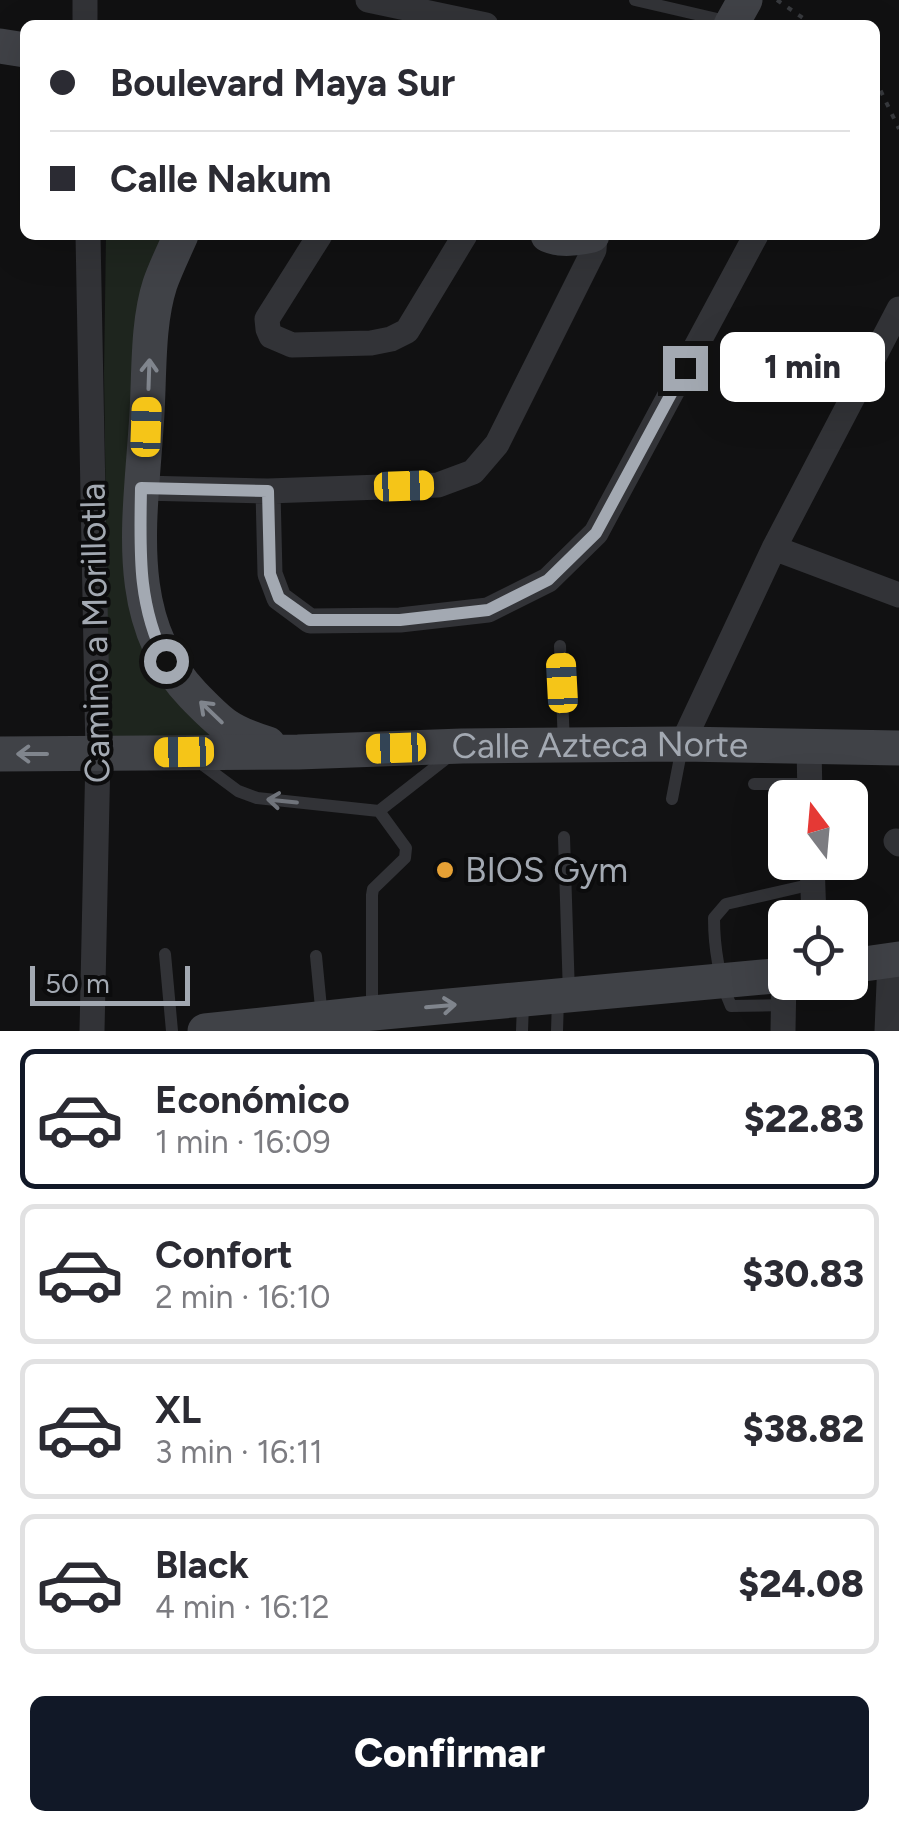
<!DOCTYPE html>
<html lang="es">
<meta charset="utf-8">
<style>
:root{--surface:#fff;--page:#f2f2f3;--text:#2b2b33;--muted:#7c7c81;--line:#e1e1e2;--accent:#111827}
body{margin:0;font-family:Figtree,sans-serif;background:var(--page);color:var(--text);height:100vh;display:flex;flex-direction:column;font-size:38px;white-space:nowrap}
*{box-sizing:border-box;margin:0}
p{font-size:32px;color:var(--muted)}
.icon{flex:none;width:55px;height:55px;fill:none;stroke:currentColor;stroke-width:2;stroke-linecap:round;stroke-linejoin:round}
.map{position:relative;height:1031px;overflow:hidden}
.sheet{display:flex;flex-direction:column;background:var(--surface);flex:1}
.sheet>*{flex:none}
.top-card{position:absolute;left:20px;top:20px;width:860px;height:220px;border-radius:15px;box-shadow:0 10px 40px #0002;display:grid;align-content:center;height:220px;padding:0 30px;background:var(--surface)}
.needle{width:65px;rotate:344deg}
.buttons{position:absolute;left:768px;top:780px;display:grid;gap:20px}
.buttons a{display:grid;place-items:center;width:100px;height:100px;border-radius:15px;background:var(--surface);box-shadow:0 10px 40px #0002;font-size:50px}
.scale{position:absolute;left:30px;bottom:25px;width:160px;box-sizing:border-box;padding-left:10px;border:5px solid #a3a9b2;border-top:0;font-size:28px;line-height:35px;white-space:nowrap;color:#a3a9b2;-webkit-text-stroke:8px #0c0c0d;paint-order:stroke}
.end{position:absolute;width:45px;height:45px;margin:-22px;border:12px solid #a3a9b2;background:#111;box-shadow:0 0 0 5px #111}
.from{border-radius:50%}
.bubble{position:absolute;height:70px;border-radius:15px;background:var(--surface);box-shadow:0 10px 40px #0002;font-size:32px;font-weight:800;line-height:70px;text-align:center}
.car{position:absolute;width:30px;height:60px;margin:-30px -15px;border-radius:12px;box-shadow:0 0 8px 2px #0007;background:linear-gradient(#f5c518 24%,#345 0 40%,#f5c518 0 76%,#345 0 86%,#f5c518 0)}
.top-card b{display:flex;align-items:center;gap:35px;height:95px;font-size:38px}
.top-card b+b{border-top:2px solid var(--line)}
.top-card i{width:25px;height:25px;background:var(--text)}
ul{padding:18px 0 0;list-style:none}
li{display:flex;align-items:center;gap:30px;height:140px;margin:0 20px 15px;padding:0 10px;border:5px solid var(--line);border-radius:15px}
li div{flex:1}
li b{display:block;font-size:38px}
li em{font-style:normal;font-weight:800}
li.active{border-color:var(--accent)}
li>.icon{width:90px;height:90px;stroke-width:1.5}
.cta{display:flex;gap:20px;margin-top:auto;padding:20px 30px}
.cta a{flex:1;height:115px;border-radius:15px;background:var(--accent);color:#fff;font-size:40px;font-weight:800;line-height:115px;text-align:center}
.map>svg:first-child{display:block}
</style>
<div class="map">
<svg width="899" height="1031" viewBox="0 0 899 1031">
<rect width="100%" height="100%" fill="#111112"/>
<path fill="#1e251e" d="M106 235H164L142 629 229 738 109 740 104 373Z"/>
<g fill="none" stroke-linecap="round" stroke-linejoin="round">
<path stroke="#383a3e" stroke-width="4" stroke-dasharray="5 8" stroke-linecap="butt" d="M777 0 813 25
M875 79 899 129"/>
<path stroke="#323337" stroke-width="12" d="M635 0 730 22
M560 646 564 744
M199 762 238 791 257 798 379 811 452 754
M754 784H810
M672 799 682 747
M564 837 569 995
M165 954 172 1031
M316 956 322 1018
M784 1005 731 1006C719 980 714 946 714 918L726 904 813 884
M372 1010V895L373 889 405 858 406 848 379 811
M522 1031 523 1004
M557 1031 558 999"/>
<path stroke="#323337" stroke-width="25" d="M368 0 486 25
M85 25V0
M88 235 98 754 92 1031
M320 235 267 319 268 329 271 336 292 345 371 343 391 339 407 331 465 235
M141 488 268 491 438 485 473 472 497 444 594 250 595 235
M268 491 270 574 279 598 310 621 400 620 488 610 548 580 596 533 756 235
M774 548 899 595
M682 744 774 548 899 309
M809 746 810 798
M896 841 899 844
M812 862 814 918
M783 1031 784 976
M887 1031 890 960"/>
<g stroke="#404247" stroke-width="35">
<path d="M731 25 745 0"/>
<path d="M0 46 25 50"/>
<path d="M181 235C174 251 166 267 160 284 146 327 150 383 146 428 140 521 122 621 193 695 221 724 229 732 268 744"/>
<path d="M548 235C562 241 577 238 592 235"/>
<path id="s1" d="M0 754 298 752 462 746 682 744 899 748"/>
<path d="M850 966 899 959"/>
<path d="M205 1031 373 1013 785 975"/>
</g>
</g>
<defs><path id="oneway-shaft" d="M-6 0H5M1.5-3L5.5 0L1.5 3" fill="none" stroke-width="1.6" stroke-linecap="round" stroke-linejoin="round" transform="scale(2.5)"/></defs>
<g stroke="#80858d">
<use href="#oneway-shaft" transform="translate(149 374) rotate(-88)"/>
<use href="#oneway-shaft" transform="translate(211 712) rotate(-136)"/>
<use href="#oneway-shaft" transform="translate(32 754) rotate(180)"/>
<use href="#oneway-shaft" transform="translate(441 1006) rotate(-5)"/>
</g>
<use stroke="#70747b" href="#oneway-shaft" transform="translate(282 801) rotate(-174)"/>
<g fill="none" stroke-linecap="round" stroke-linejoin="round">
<path stroke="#a3a9b2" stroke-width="12" d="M166 661C137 604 140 551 141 488L268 491 270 574 279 598 310 620H400L488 610 548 580 596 533 685 368"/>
</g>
<circle fill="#e6a135" stroke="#0c0c0d" stroke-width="4" cx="445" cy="870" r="10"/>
<g text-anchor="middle" stroke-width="8" stroke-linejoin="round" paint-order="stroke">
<g font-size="35" fill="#a3a9b2" stroke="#0c0c0d">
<text transform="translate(95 633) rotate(-91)" y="12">Camino a Morillotla</text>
<text dy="12" stroke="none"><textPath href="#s1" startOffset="600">Calle Azteca Norte</textPath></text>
</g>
<g font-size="35" fill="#a3a9b2" stroke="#0c0c0d" text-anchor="start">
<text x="465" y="882">BIOS Gym</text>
</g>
</g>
</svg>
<div class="buttons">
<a><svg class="needle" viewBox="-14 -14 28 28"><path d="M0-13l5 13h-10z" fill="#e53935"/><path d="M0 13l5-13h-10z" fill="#7c7c81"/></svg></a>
<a><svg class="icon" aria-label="locate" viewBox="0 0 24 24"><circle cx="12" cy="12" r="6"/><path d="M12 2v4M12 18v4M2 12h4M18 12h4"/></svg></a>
</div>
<div class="scale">50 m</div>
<i class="end from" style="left:166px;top:661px"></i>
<i class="end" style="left:685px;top:368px"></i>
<div class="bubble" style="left:720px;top:332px;width:165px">1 min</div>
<i class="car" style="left:146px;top:427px;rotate:2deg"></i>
<i class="car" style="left:404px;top:486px;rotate:88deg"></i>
<i class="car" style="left:562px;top:683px;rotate:357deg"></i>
<i class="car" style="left:396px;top:748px;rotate:268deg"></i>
<i class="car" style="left:184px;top:752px;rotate:269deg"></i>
<div class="top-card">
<b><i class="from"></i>Boulevard Maya Sur</b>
<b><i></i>Calle Nakum</b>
</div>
</div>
<section class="sheet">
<ul>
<li class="active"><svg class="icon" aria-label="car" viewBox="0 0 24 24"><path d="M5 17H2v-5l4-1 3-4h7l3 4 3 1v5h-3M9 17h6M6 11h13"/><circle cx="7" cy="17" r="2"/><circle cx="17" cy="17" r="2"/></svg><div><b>Económico</b><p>1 min · 16:09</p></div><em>$22.83</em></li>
<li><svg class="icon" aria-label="car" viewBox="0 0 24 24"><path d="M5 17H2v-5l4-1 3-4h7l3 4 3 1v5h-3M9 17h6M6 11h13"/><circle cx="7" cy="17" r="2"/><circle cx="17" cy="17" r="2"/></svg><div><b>Confort</b><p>2 min · 16:10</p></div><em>$30.83</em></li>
<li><svg class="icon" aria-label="car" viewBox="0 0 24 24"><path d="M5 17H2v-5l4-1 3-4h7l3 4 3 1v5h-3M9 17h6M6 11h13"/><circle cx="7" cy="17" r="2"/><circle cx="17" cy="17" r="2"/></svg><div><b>XL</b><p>3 min · 16:11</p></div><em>$38.82</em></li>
<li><svg class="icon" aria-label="car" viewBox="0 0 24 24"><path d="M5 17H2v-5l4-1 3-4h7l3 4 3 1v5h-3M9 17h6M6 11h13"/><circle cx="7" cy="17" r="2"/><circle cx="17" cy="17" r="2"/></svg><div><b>Black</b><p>4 min · 16:12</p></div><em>$24.08</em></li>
</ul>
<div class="cta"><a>Confirmar</a></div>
</section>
